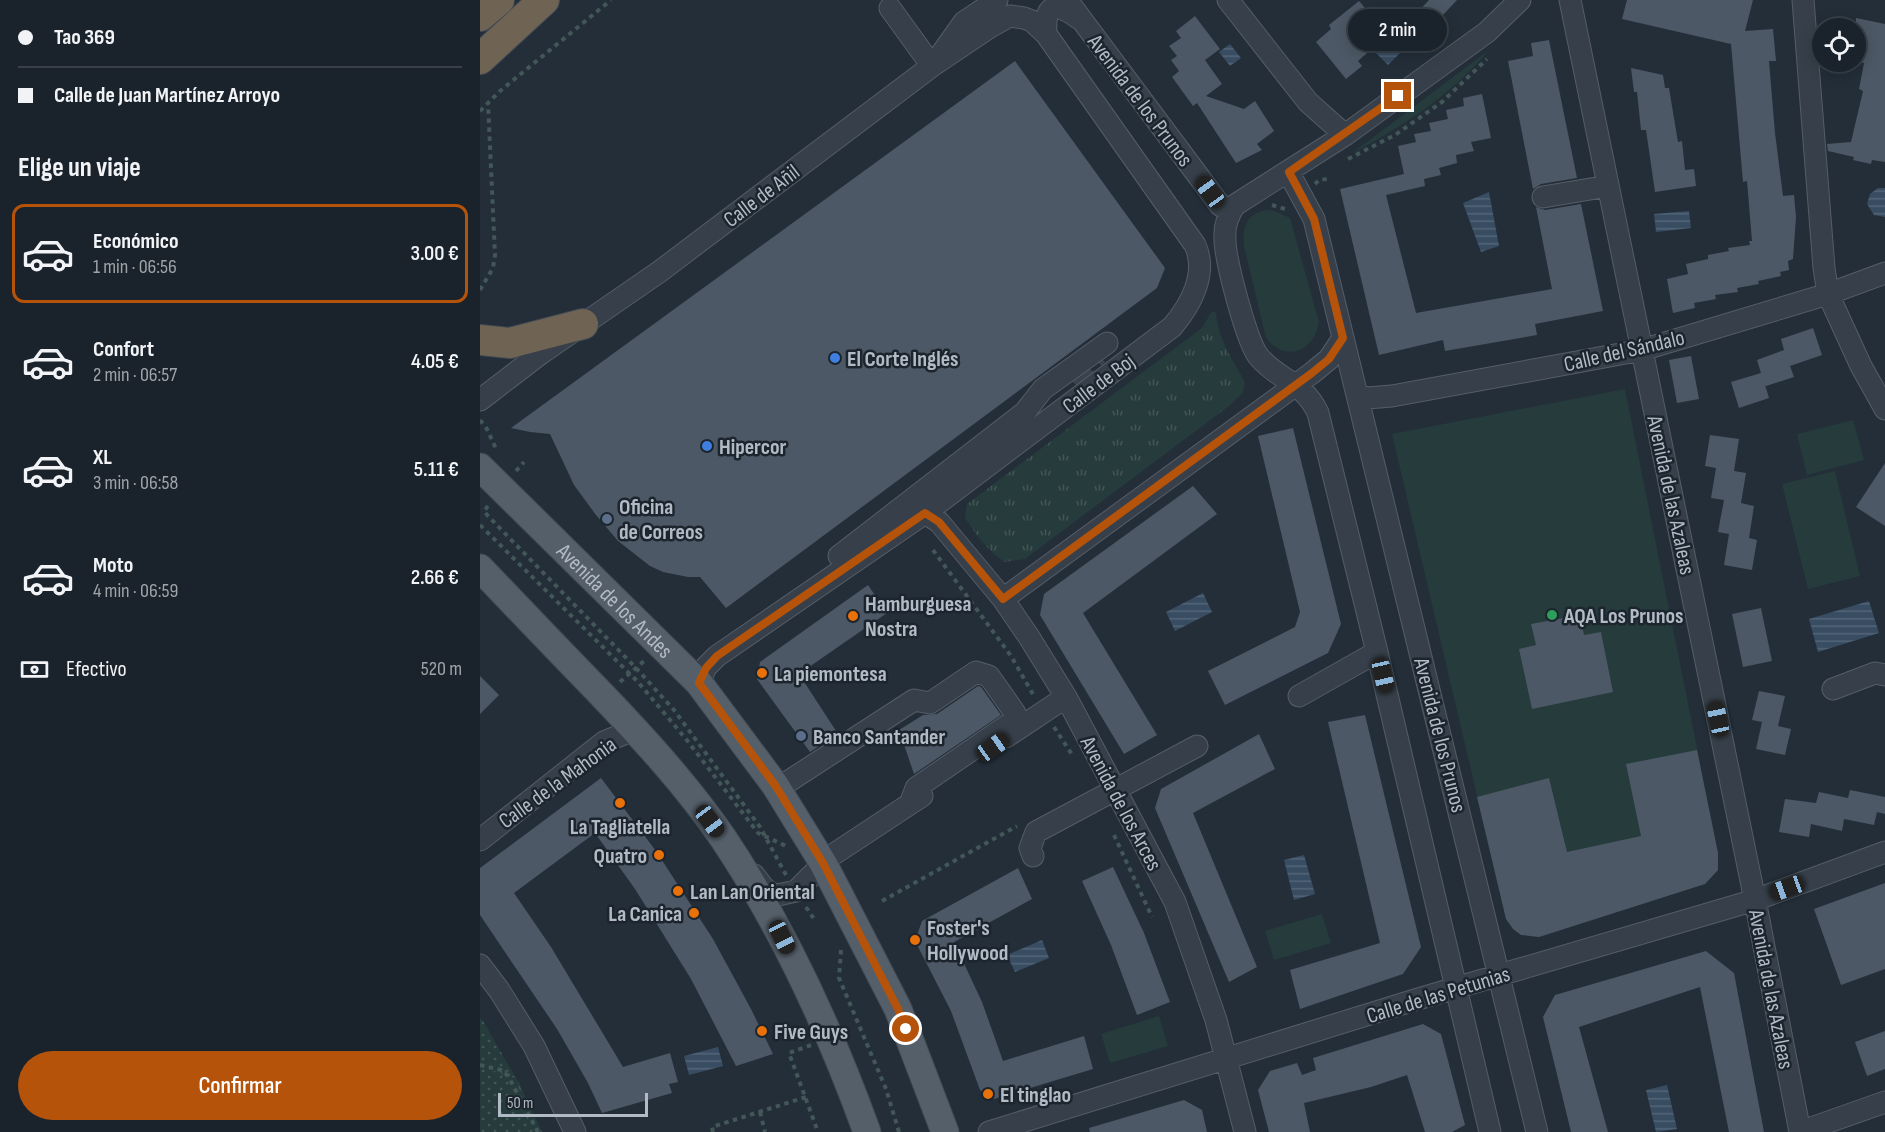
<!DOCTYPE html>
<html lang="es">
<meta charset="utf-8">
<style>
:root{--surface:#1a222b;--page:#232a33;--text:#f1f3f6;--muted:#9fa4a9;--line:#383f47;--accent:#b45309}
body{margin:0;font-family:"Sofia Sans Condensed",sans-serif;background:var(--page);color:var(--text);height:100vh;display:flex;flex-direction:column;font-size:22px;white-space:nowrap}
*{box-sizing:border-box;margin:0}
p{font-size:20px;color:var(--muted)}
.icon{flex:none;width:33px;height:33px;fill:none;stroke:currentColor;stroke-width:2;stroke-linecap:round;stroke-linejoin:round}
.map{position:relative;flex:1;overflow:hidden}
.details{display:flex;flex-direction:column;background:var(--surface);width:480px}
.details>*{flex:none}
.hud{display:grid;align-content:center;height:132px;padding:0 18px;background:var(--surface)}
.fabs{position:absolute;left:1332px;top:18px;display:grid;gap:12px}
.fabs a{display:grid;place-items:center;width:54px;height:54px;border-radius:50%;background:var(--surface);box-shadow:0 3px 15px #0003,0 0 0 2px var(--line);font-size:30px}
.scale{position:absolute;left:18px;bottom:15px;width:150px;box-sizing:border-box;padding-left:6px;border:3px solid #b2bac5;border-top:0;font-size:16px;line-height:21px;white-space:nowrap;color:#b2bac5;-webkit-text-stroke:4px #1c252e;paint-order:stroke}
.end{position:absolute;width:27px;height:27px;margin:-14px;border:8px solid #b45309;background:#fff;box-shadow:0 0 0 3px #fff}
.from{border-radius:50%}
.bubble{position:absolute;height:42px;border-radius:21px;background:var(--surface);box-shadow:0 3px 15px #0003,0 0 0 2px var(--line);font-size:20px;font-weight:600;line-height:42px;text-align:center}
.car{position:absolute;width:18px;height:36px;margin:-18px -9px;border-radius:8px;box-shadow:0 0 4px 2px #0007;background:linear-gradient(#222 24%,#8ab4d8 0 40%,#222 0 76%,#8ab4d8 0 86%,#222 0)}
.hud b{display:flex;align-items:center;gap:21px;height:57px;font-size:22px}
.hud b+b{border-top:2px solid var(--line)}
.hud i{width:15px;height:15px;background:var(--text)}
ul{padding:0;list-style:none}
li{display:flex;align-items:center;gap:18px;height:99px;margin:0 12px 9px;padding:0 6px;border:3px solid transparent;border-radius:12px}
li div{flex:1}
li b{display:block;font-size:22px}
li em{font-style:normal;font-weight:600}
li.active{border-color:var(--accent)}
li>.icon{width:54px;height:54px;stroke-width:1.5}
h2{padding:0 18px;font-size:27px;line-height:72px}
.pay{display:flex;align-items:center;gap:15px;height:66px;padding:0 18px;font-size:22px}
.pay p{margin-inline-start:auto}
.cta{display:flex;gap:12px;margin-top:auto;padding:12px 18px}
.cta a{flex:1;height:69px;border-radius:36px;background:var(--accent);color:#fff;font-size:24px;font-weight:600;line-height:69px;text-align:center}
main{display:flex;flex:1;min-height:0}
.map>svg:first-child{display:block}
</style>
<main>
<section class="details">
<div class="hud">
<b><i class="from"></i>Tao 369</b>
<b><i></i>Calle de Juan Martínez Arroyo</b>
</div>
<h2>Elige un viaje</h2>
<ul>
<li class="active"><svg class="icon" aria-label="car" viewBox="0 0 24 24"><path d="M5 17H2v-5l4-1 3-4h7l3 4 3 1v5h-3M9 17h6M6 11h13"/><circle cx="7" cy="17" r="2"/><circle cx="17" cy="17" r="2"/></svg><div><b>Económico</b><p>1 min · 06:56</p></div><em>3.00 €</em></li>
<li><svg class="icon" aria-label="car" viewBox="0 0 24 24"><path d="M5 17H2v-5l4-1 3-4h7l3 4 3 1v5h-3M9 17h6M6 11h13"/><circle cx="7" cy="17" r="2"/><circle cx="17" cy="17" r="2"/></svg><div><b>Confort</b><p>2 min · 06:57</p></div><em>4.05 €</em></li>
<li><svg class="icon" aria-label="car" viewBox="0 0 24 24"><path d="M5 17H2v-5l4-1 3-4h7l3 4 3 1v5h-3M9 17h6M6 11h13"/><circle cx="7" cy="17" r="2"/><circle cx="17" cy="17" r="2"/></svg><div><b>XL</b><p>3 min · 06:58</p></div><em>5.11 €</em></li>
<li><svg class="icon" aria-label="car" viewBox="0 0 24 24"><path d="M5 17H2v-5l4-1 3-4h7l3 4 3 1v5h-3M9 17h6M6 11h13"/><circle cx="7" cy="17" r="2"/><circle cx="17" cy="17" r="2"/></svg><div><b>Moto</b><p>4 min · 06:59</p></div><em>2.66 €</em></li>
</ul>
<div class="pay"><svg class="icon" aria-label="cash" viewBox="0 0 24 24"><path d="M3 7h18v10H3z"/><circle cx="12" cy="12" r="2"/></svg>Efectivo<p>520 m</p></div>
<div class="cta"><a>Confirmar</a></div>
</section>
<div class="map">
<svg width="1405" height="1132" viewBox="0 0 1405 1132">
<defs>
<pattern id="park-tufts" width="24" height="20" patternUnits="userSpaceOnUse" patternTransform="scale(1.5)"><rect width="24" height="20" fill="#263b3b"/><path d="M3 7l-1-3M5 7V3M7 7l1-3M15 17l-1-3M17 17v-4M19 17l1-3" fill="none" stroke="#435556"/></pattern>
<pattern id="garden-dots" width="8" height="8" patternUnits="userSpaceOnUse" patternTransform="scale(1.5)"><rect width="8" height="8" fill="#263b3b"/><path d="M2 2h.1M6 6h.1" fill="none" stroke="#435556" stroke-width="1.8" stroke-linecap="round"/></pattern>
<pattern id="water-rules" width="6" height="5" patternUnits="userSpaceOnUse" patternTransform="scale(1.5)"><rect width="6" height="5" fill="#394d62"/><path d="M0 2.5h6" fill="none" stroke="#536577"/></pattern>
</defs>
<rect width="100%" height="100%" fill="#232e39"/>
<path fill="#263b3b" d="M1009 50C972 95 922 127 871 154Z
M791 210 810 218 839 322C834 352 806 363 786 338L764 246C762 225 768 211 791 210Z
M1145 389 1238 853V870L1225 884 1059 937C1040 936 1039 932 1026 919L912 434Z
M1373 420 1384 460 1327 475 1317 434Z
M1355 471 1380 576 1328 589 1302 484Z
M842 914 851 943 794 960 785 931Z
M679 1016 688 1046 630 1063 621 1034Z"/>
<path fill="url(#park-tufts)" d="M732 311 736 313C738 339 752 359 765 382L763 392 749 406 545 559 525 562C508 551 497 536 485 518L487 504 722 328Z
M0 1018 40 1085 62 1132H0Z"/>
<path fill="url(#garden-dots)" d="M0 1018 3 1021 40 1085C26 1069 21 1065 0 1061Z
M0 1067 21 1073 28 1081 54 1132H0Z"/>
<path fill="url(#water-rules)" d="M920 31 925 37 917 43 922 51 908 65 896 53Z
M750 44 761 58 750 66 739 52Z
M1398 188H1405V217L1394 215 1387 204 1390 194Z
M1009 192 1019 246 1001 252 983 203Z
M1209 211 1211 228 1176 232 1174 214Z
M723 593 732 612 695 631 686 612Z
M1389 601 1399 633 1338 652 1329 619Z
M824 855 835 894 814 900 804 860Z
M562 940 569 958 535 972 527 955Z
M238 1047 243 1066 209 1075 204 1056Z
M1187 1085 1197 1129 1176 1132 1166 1090Z"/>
<path fill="#4c5865" d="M949 0H977L950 29 935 15Z
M1147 0H1273L1265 31 1293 29 1296 61H1289L1295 133 1303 196 1314 195 1316 217 1313 259 1308 261 1309 270 1300 272 1301 276 1278 281 1279 284 1257 288 1258 292 1235 295 1236 299 1214 303 1215 308 1193 313 1187 279 1208 274 1206 264 1228 259V255L1249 251 1248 248 1270 245 1269 241H1272L1267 181 1263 182 1251 44 1142 19Z
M879 1 908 35 878 61 882 66 866 79 836 42 851 29 849 25Z
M715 16 740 49 725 60 742 84 726 96 764 109 775 101 794 131 777 144 782 150 756 163 717 103 713 106 692 77 699 71 691 60 697 56 689 46 701 38 696 31Z
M1376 18 1405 24V162L1392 160 1391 164 1373 160 1374 157 1348 151 1347 144 1371 142 1383 91 1379 89 1384 63 1376 61Z
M1069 40 1097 178 1061 184 1053 189 1028 61 1053 56 1051 43Z
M535 61 685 268 677 288 246 608 220 577H208L183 572 170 566 138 541 116 515 94 485 70 434 50 432 31 428Z
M1151 68 1183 75 1185 88H1189L1198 142 1202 141 1205 170 1214 169 1216 186 1175 192 1166 130H1161L1157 92H1154Z
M1002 94 1011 138 991 142 994 151 976 155 977 163 959 168 961 175 944 179 945 186 906 195 936 313 1072 289 1056 207 1065 210 1101 204 1123 311 1055 324 1057 335 965 351 963 340 899 355 860 189 924 174 918 146 936 142 934 134 951 131 949 123 968 119 966 110 984 106 983 98Z
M1333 328 1342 355 1310 366 1314 377 1286 386 1285 385 1289 398 1259 408 1251 382 1281 373 1277 360 1304 350 1301 339Z
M1211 356 1219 399 1197 403 1189 360Z
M813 428 861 624 848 653 745 705 728 671 815 627 820 612 778 436Z
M1230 435 1259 439 1254 471 1266 473 1261 503 1274 506 1269 538 1277 540 1272 570 1244 565 1249 534 1238 532 1244 500 1231 498 1236 468 1225 466Z
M1405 463V526L1376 507Z
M713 486 737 514 603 613 677 735 644 754 560 615 564 594Z
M388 585 407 613 319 674 358 734 330 752 277 679 280 662Z
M1281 608 1292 661 1263 667 1252 614Z
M1100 615 1104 635 1121 632 1133 692 1052 709 1039 649 1056 645 1051 624Z
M0 676 19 695 0 714Z
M498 686 501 687 521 715 434 774 419 730 443 715 457 714Z
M1279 691 1305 696 1298 726 1311 729 1305 755 1276 749 1282 722 1272 720Z
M885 715 941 947 923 974 820 1009 810 970 900 943 848 722Z
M779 734 795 769 713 813 777 967 749 982 675 808 681 789Z
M1217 750 1238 853V870L1225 884 1059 937 1041 935 1033 929 1026 919 997 797 1069 778 1087 852 1161 836 1146 764Z
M121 778 176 851 233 939 271 1009 293 1054 256 1066 211 979 155 889 115 833 34 893 71 947 143 1067 190 1053 198 1082 189 1084 192 1093 122 1113 108 1083 77 1029 0 915V868Z
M1370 790 1405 797V814L1397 812 1394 825 1364 819 1362 831 1331 824 1329 837 1299 832 1305 799 1336 803 1339 792 1368 798Z
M633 867 664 933 690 1002 657 1015 631 945 602 881Z
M538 868 552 899 474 942 502 1002 523 1061 604 1036 613 1069 514 1099 500 1090 471 1011 435 941 442 921Z
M1405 883V969L1361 985 1334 909Z
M1226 951 1254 973 1284 1132H1249L1220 987 1099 1027 1128 1132H1091L1063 1017 1075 995Z
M943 1024 961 1034 985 1125 972 1132H945L927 1075 891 1087 824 1103 830 1132H789L778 1090 790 1071 817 1063 822 1075 836 1070 833 1058Z
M1405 1031V1069L1387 1076 1375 1042Z
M704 1100 722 1110 727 1132H610L609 1128Z"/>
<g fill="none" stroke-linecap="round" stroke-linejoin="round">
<path stroke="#38434e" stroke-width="21" stroke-dasharray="21 10" stroke-linecap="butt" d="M594 383 617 355"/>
<defs>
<path id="minor" d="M587 0 740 205 750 212
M748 0 828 102 865 135
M1090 0 1275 900 1320 1132
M1323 0 1344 268 1348 294 1381 366 1405 409
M410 8 452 66
M566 34C564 4 575 1 598 18
M462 53 484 22 517 0
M809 173 834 219 1057 1132
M1063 197 1128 186
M878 395 887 398 912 396 1162 350 1348 294 1405 273
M0 400 60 354 179 272 452 66 510 27 530 16 544 18 552 21 566 34 715 245C728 273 711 305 692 327L445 513 237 656 226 667 219 683
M445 513 459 522 523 599 549 637 586 697 695 902 736 1020 765 1132
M359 556 545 412 563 389 627 343
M523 599 832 373 849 359 863 338
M1353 689 1395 673 1405 675
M819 696 897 652
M526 737 586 697
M295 785 309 781 434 700 450 703 496 672 509 676 535 713 534 721 436 788 430 804
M0 840 124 742 146 733 158 732
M553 856 550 848 556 832 717 746
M274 875 284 888 291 893 298 895 316 891 351 856 442 796
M0 965 19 990 54 1046 95 1132
M509 1132 938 999 1275 900 1405 852
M1010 1132 897 652 838 413C823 381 799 381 779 357 767 343 745 260 745 239 744 227 748 215 755 205L865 135 1007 32 1040 0
M1320 1132 1405 1102"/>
<g id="major">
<path id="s1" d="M0 467 219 683 295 785 343 863 418 1009 465 1132"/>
<path d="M0 568C41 611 82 654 123 696 166 741 208 787 243 838 304 929 350 1030 387 1132"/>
</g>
<path id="highway" d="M0 16 19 0
M0 59 64 0
M0 340 30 343 103 324"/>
</defs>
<use href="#minor" stroke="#555d67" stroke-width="23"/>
<use href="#major" stroke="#404952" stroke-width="29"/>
<use href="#highway" stroke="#424a54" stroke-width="32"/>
<path stroke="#435658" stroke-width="4" stroke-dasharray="4.5 4.5" stroke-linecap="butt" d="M0 111 20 91 131 0
M868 159 915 135 962 102 1007 59
M835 184 839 180 848 179
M792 205 805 209 807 208
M0 290 13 268 15 255 8 103
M0 420 7 429 17 451
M36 471 44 462
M8 506 4 511 8 516 156 668 194 710 280 827 306 875
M0 525 158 682 206 739 278 833 306 846
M453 550 531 656 554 696
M140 682 164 661
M574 727 593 756
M634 835 672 917
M402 901 537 826
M326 907 334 919
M361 950 359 978 406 1089 419 1132
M331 1045 309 1053 338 1132
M0 1065 21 1070 28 1076 58 1132
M280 1112 285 1132
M233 1132 232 1127 326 1097"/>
<use href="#minor" stroke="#37404a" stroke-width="21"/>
<use href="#major" stroke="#555f6a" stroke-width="27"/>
<use href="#highway" stroke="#6f6354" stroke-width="30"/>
</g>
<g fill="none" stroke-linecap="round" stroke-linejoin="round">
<path stroke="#b45309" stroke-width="8" d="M426 1029 418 1009 343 863 295 785 219 683 226 668 237 656 445 513 459 522 523 599 832 373 849 359 863 338 834 219 809 172 918 96"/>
</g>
<g fill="#3f7fe0" stroke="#1c252e" stroke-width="2">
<circle cx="355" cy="358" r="6"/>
<circle cx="227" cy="446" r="6"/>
</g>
<g fill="#5c6f8a" stroke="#1c252e" stroke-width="2">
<circle cx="127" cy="519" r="6"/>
<circle cx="321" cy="736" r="6"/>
</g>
<circle fill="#2e9e5b" stroke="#1c252e" stroke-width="2" cx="1072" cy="615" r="6"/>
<g fill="#e8710a" stroke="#1c252e" stroke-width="2">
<circle cx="373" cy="616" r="6"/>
<circle cx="282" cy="673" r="6"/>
<circle cx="140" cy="803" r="6"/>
<circle cx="179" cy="855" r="6"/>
<circle cx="198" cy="891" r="6"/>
<circle cx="214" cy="913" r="6"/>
<circle cx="435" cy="940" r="6"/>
<circle cx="282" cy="1031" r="6"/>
<circle cx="508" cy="1094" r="6"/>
</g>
<g text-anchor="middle" stroke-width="5" stroke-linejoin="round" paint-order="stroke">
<g font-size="22" fill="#b2bac5" stroke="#1c252e">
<text transform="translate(661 100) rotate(53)" y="8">Avenida de los Prunos</text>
<text transform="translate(281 195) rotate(-37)" y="8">Calle de Añil</text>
<text transform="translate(1144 350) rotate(-13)" y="8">Calle del Sándalo</text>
<text transform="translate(618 383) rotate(-37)" y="8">Calle de Boj</text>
<text transform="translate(1192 495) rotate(78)" y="8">Avenida de las Azaleas</text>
<text dy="8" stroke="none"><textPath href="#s1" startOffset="190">Avenida de los Andes</textPath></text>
<text transform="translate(961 735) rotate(76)" y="8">Avenida de los Prunos</text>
<text transform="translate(77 782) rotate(-36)" y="8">Calle de la Mahonia</text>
<text transform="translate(642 803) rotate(62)" y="8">Avenida de los Arces</text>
<text transform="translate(1292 989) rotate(79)" y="8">Avenida de las Azaleas</text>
<text transform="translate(958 994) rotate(-17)" y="8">Calle de las Petunias</text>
</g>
<g font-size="22" font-weight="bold" fill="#b2bac5" stroke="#1c252e" text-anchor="start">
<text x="367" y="366">El Corte Inglés</text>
<text x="239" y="454">Hipercor</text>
<text x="139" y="514">Oficina<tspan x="139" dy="25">de Correos</tspan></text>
<text x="385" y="611">Hamburguesa<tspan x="385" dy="25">Nostra</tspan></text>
<text x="1084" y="623">AQA Los Prunos</text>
<text x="294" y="681">La piemontesa</text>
<text x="333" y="744">Banco Santander</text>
<text x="140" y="834" text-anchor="middle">La Tagliatella</text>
<text x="167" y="863" text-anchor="end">Quatro</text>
<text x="210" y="899">Lan Lan Oriental</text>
<text x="202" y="921" text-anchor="end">La Canica</text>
<text x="447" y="935">Foster's<tspan x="447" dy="25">Hollywood</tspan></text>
<text x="294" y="1039">Five Guys</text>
<text x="520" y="1102">El tinglao</text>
</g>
</g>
</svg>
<div class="fabs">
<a><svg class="icon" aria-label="locate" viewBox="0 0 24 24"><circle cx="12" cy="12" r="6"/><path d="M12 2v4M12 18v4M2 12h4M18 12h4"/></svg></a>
</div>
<div class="scale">50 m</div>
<i class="end from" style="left:426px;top:1029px"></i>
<i class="end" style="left:918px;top:96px"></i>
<div class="bubble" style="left:868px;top:9px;width:99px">2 min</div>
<i class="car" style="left:730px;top:192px;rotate:324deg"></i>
<i class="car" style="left:903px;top:675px;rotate:167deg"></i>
<i class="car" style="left:1238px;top:719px;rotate:348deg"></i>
<i class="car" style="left:513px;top:747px;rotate:55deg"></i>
<i class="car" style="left:230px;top:821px;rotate:143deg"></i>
<i class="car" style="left:1307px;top:888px;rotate:250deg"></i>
<i class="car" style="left:302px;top:937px;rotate:154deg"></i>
</div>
</main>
